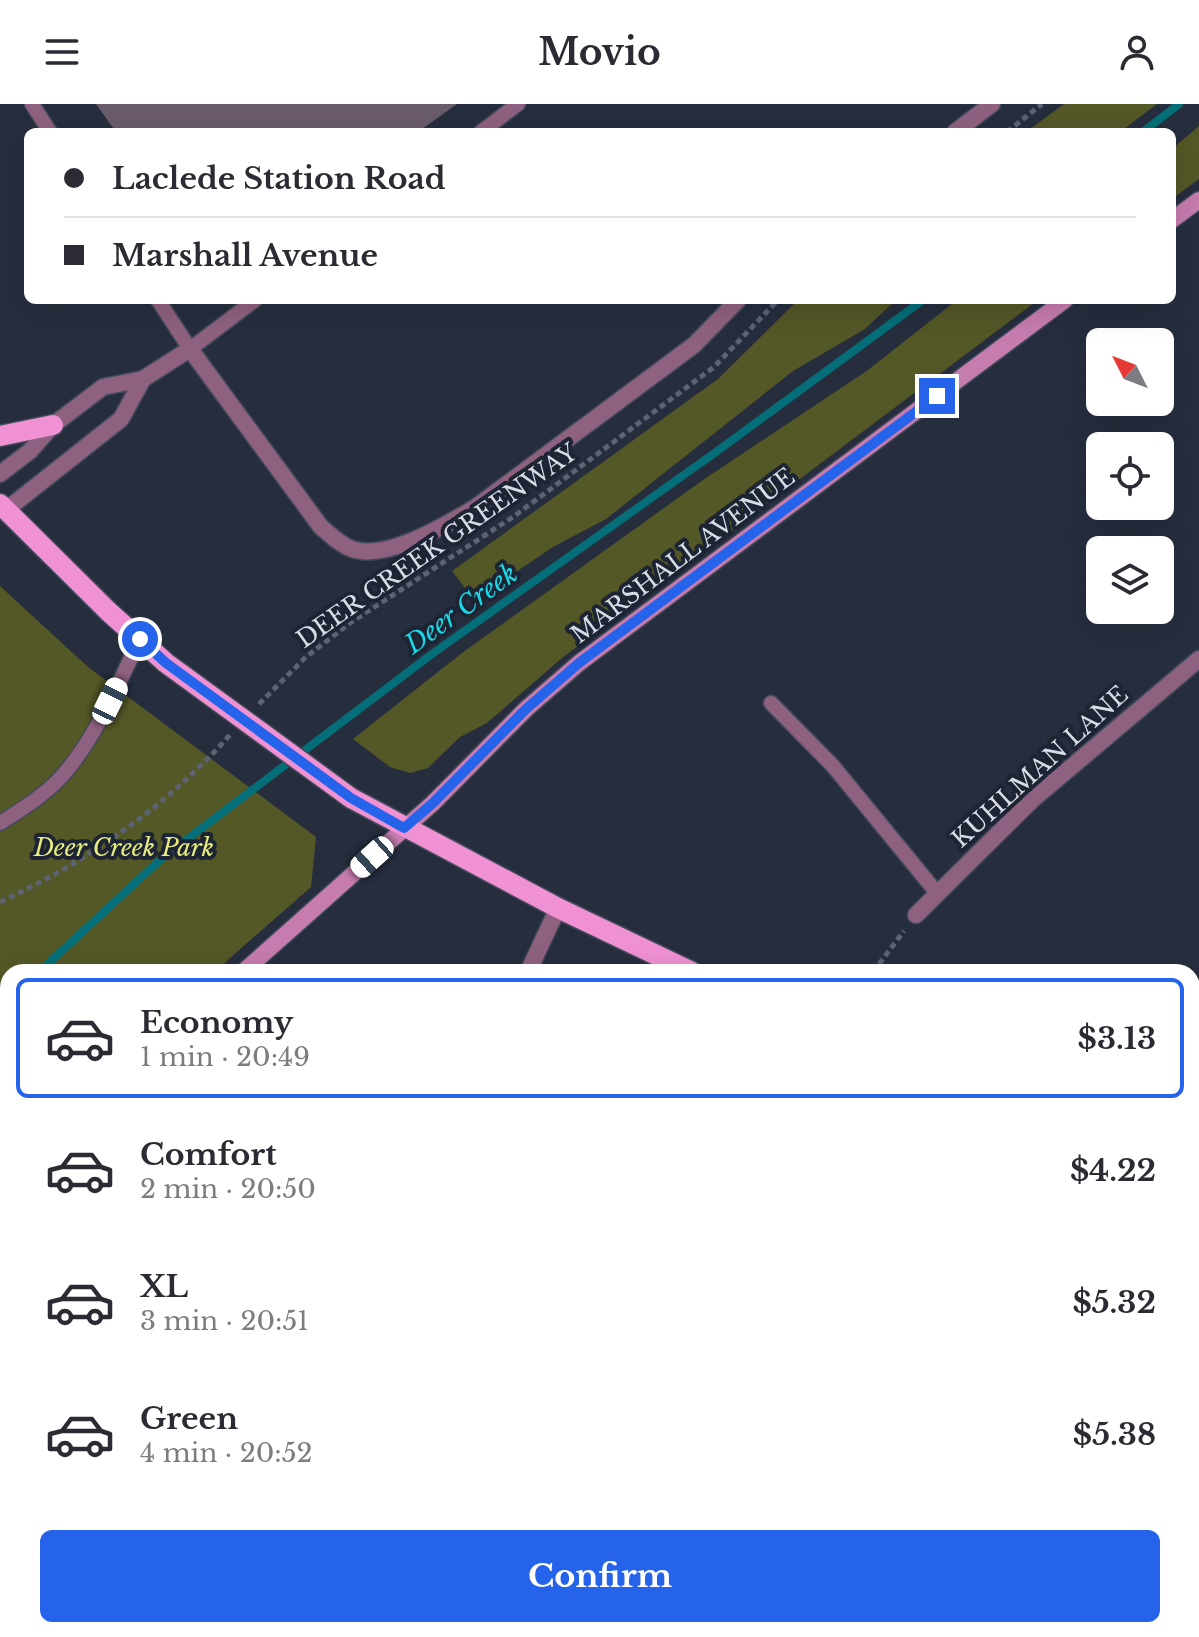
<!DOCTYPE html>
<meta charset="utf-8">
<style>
:root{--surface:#fff;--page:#f7f7f7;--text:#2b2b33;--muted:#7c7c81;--line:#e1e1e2;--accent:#2563eb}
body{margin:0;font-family:"Libre Baskerville",serif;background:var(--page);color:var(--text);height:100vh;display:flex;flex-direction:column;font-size:30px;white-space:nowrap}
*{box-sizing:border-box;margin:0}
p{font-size:26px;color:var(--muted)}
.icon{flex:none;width:44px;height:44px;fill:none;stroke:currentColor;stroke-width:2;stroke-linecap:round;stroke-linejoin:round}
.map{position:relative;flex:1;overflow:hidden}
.panel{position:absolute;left:0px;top:860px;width:1200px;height:674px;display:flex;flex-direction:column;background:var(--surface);border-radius:24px 24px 0 0;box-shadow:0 8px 32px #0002}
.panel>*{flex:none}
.top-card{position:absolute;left:24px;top:24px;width:1152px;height:176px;border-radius:12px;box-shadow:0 8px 32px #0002;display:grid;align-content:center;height:176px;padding:0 40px;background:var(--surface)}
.needle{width:52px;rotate:312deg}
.controls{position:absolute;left:1086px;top:224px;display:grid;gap:16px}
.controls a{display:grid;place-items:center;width:88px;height:88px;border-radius:12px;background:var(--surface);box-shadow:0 8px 32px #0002;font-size:40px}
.end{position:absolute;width:36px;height:36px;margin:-18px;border:10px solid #2563eb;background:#fff;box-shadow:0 0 0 4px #fff}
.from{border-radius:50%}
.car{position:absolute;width:24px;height:48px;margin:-24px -12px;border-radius:10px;box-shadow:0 0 6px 2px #0007;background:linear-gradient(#fff 24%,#345 0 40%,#fff 0 76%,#345 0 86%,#fff 0)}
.top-card b{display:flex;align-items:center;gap:28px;height:76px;font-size:30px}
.top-card b+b{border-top:2px solid var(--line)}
.top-card i{width:20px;height:20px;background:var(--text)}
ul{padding:14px 0 0;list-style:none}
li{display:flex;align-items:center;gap:24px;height:120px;margin:0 16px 12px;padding:0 24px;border:4px solid transparent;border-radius:12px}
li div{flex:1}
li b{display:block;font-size:30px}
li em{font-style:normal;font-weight:700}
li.on{border-color:var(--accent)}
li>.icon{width:72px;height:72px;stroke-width:1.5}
.cta{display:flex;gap:16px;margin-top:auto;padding:16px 40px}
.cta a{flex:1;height:92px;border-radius:12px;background:var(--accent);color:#fff;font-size:32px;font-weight:700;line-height:92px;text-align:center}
header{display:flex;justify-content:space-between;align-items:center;height:104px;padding:0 40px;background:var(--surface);font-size:36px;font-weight:700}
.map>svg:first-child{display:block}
</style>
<header><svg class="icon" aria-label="menu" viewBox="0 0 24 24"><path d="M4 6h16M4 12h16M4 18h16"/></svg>Movio<svg class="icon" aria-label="person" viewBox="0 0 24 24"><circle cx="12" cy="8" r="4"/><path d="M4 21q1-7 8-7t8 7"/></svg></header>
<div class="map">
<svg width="1199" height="1533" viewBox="0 0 1199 1533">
<rect width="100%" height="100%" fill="#262e3e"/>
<path fill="#545726" d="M1064 0H1157L1120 28H1026Z
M1199 22V75L1172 95V45Z
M798 196H896L865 225 793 267 606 415 553 443 474 496 452 467 718 275Z
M957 196H1038L562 554 487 619 460 633 428 664 410 669 390 663 353 635 462 549 703 376 868 266Z
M0 482 88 563 316 733 311 783 214 868H8V1046L0 1051Z"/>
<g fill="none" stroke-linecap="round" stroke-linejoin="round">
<path stroke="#046f78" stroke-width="8" d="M1143 28 1179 0
M39 868 161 755 432 550 716 348 923 196
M0 904 8 897"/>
</g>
<path fill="#6b5c6c" d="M96 0H457L418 28H116Z"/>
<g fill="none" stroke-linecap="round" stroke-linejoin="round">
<defs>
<path id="lane" d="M32 0 50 28
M481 28 518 0
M158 196 190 245 255 196
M771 599 833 662 937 789
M0 719C24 704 50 688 68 665 99 627 118 580 140 535"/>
<path id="street" d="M955 28 992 0
M0 370 30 347 53 321 103 283 143 275 190 245 321 423C331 431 340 441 352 445 386 457 446 421 476 403L694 241 738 196
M6 406 121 315 143 275
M916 811 1031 697 1199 555
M528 868 558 804
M0 1413 8 1423
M1192 1428 1199 1418
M97 1526 103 1533
M649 1526 655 1533
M1120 1533 1124 1526"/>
<path id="secondary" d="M1172 116 1199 96
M243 868 433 699 526 605 579 559 1065 196
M0 1079 8 1072"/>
<path id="primary" d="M0 332 53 321
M0 400 109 508 166 559
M351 694 558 804 692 868
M1192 1118 1199 1122"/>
</defs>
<use href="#lane" stroke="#424a59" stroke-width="17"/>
<use href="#street" stroke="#424a59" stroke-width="19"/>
<use href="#secondary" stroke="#424a59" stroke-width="19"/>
<use href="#primary" stroke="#424a59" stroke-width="23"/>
<path stroke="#5c6371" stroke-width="5" stroke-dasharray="6 4" stroke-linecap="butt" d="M1007 28 1042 0
M259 600 306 553 350 519 513 413 714 263 778 196
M0 798C90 756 163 705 230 631
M873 868 904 827"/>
<use href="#lane" stroke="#8f6180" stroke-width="14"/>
<use href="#street" stroke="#8f6180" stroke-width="16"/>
<use href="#secondary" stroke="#c67caf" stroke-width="16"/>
<use href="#primary" stroke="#f091d3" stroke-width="20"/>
<defs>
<path id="primary-bridge" d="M166 559 351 694"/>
</defs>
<use href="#primary-bridge" stroke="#424a59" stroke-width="23" stroke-linecap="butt"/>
<use href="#primary-bridge" stroke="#f091d3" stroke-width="20"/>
</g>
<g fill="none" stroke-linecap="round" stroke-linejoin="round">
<path stroke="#2563eb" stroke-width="10" d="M140 535 166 559 351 694 404 724 433 699 526 605 579 559 937 292"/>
</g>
<g text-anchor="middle" stroke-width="8" stroke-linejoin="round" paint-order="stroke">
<g font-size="24" fill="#d7dce7" stroke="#1d2433">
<text transform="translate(437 442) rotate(-35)" y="8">DEER CREEK GREENWAY</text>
<text transform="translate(683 452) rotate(-37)" y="8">MARSHALL AVENUE</text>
<text transform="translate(1040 663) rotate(-42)" y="8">KUHLMAN LANE</text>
</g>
<g font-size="24" font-style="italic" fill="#e6ec7d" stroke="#1d2433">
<text x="124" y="752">Deer Creek Park</text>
</g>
<g font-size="26" font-style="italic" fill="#1ad8e7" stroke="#1d2433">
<text transform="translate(461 505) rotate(-36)" y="9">Deer Creek</text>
</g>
</g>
</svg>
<div class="controls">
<a><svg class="needle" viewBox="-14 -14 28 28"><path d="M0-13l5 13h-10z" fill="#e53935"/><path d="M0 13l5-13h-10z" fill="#7c7c81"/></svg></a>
<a><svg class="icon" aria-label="locate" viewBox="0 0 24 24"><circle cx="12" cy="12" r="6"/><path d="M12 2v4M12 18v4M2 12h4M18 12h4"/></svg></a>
<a><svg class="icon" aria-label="layers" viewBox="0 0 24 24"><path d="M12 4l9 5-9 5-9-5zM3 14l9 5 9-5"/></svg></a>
</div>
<i class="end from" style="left:140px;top:535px"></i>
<i class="end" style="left:937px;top:292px"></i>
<i class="car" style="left:110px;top:597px;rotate:26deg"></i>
<i class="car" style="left:372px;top:753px;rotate:228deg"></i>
<div class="top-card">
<b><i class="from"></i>Laclede Station Road</b>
<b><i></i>Marshall Avenue</b>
</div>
<section class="panel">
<ul>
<li class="on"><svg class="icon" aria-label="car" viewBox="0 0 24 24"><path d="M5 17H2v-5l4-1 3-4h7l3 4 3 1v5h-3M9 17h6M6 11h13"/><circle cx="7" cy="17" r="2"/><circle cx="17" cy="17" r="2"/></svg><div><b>Economy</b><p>1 min · 20:49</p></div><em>$3.13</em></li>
<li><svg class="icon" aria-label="car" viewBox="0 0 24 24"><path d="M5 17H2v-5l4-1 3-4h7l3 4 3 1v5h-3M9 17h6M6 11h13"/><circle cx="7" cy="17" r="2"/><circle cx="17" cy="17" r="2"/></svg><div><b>Comfort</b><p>2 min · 20:50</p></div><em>$4.22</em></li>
<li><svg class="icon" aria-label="car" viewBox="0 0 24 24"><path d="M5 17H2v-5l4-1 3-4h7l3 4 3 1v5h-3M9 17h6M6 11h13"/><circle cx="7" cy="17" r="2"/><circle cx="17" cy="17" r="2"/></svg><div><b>XL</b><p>3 min · 20:51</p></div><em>$5.32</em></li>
<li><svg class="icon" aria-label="car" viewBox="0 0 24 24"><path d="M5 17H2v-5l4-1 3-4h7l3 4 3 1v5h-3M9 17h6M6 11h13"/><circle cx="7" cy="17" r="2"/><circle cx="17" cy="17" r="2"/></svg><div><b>Green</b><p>4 min · 20:52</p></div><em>$5.38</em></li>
</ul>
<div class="cta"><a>Confirm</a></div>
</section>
</div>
